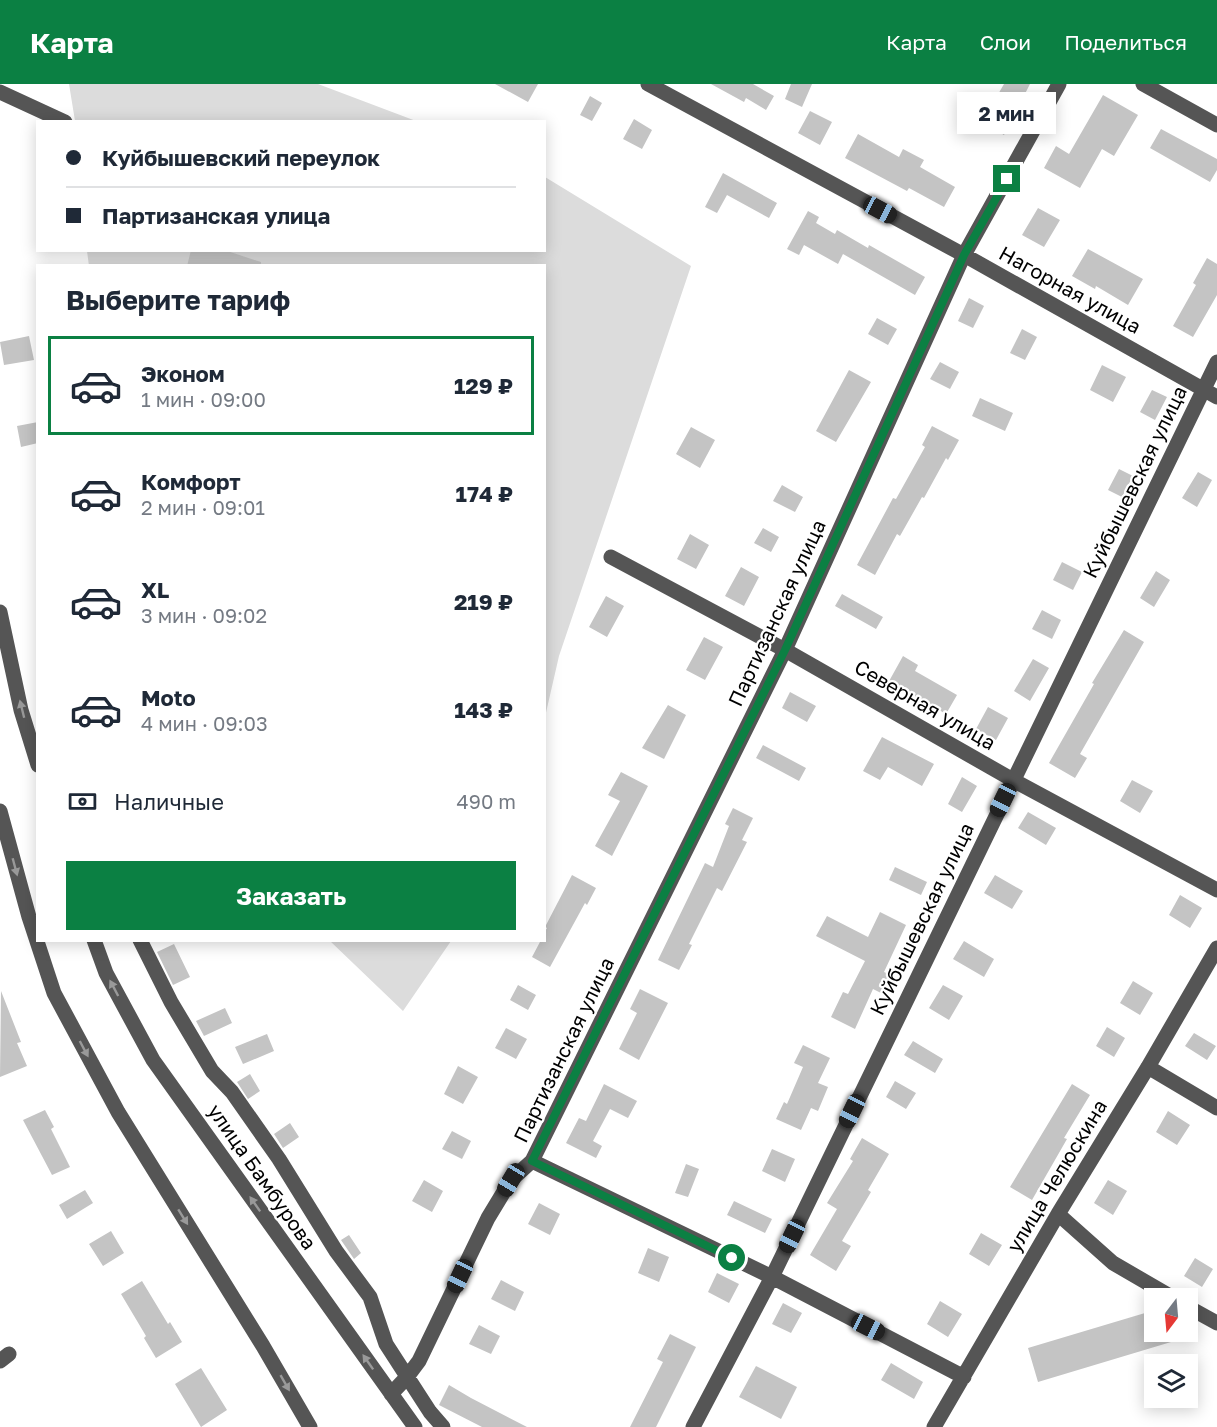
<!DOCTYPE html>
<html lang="ru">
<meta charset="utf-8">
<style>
:root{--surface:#fff;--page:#f6f6f7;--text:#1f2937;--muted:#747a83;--line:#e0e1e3;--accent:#0b8043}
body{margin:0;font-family:"Golos Text",sans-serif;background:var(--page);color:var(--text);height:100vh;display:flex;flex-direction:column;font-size:22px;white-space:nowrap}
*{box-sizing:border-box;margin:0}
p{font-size:20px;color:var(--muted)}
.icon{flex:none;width:33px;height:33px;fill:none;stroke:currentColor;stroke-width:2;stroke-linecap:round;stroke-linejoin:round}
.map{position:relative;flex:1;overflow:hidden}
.details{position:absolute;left:36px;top:180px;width:510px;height:678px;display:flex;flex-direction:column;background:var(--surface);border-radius:0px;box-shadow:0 3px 15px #0003}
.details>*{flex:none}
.top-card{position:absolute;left:36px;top:36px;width:510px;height:132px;border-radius:0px;box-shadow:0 3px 15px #0003;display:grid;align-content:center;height:132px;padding:0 30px;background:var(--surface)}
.needle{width:39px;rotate:196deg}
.buttons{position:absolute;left:1144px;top:1204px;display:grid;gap:12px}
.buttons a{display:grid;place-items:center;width:54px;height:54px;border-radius:0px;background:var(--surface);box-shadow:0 3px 15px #0003;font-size:30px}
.end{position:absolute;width:27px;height:27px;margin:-14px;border:8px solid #0b8043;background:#fff;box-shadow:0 0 0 3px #fff}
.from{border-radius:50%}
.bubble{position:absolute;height:42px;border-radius:0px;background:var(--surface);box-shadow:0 3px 15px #0003;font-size:20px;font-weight:700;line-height:42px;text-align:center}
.car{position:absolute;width:18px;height:36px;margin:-18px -9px;border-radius:8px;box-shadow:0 0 4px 2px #0007;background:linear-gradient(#222 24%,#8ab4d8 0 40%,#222 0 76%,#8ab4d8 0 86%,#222 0)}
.top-card b{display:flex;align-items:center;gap:21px;height:57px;font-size:22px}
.top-card b+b{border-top:2px solid var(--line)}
.top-card i{width:15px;height:15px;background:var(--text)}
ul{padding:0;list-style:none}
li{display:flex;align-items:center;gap:18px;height:99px;margin:0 12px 9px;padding:0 18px;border:3px solid transparent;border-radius:0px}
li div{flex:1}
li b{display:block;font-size:22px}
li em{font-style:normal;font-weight:700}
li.active{border-color:var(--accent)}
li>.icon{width:54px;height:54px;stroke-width:1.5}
h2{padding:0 30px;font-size:27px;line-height:72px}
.pay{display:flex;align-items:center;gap:15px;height:66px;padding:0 30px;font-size:22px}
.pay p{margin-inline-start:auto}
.cta{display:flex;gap:12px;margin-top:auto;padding:12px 30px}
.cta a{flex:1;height:69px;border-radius:0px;background:var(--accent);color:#fff;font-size:24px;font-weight:700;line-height:69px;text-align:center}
header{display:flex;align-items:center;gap:36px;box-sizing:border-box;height:84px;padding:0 30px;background:var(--accent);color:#fff}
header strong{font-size:28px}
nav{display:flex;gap:33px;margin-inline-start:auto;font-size:21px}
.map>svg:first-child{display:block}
</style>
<header>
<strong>Карта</strong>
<nav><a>Карта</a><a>Слои</a><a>Поделиться</a></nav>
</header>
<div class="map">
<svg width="1217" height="1343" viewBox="0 0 1217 1343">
<rect width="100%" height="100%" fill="#fff"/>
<path fill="#dcdcdc" d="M69 0H318L416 37H75Z
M545 93 691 182 559 572 545 633 544 182H89L87 167 544 166Z
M330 857H451L403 927Z"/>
<path fill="#c4c4c4" d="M495 0H538L528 18Z
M711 0H753L774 12 766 26 746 14 744 18Z
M791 0H812L802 23 785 15Z
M1004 0H1030L1004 51 982 38Z
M1103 11 1138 31 1114 72 1102 65 1080 104 1044 84 1056 62 1069 70Z
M590 12 602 19 592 37 580 31Z
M810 27 832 38 820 61 798 49Z
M634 35 652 46 642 65 623 55Z
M1161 45 1217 75V86L1210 98 1150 64Z
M858 50 899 73 903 65 924 76 920 83 955 103 944 123 909 104 907 107 845 74Z
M723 89 777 119 769 134 727 111 717 129 705 123Z
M1038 124 1060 136 1044 163 1022 151Z
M808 127 819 133 816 139 835 150 837 146 868 164 869 161 925 193 915 211 843 170 838 180 804 161 799 171 787 165Z
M1088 165 1143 195 1128 221 1096 202 1095 205 1072 192Z
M191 166H224L261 178V182H187Z
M1207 174 1217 180V211L1193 253 1173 242 1196 201 1193 199Z
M969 214 984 222 973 244 958 237Z
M877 234 897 245 888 261 868 250Z
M1022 245 1037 253 1025 276 1010 269Z
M29 252 34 276 4 281 0 258Z
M940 278 959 288 950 305 930 295Z
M1102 281 1126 293 1113 318 1090 306Z
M849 286 871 298 836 358 816 347Z
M1152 306 1167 313 1155 336 1140 328Z
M980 314 1013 329 1005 347 972 332Z
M38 338V359L21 363 17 342Z
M932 342 959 356 948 376 946 374 924 414 922 413 900 452 897 450 875 491 857 481 893 414 896 415 925 363 922 361Z
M691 343 715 356 700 384 676 370Z
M1119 385 1133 392 1122 413 1108 406Z
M1198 388 1212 396 1197 423 1182 414Z
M782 401 803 413 795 428 773 417Z
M763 444 779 453 771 468 754 459Z
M690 450 709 461 696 485 677 475Z
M1062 478 1082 488 1073 506 1053 496Z
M741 483 759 493 744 522 725 512Z
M1156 487 1170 496 1154 523 1140 514Z
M842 510 883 533 876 545 835 522Z
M606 512 624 522 607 553 589 543Z
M1042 526 1061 536 1052 555 1032 545Z
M1124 546 1144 558 1080 670 1087 674 1075 694 1049 679 1094 600 1092 599Z
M704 553 723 563 705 596 686 586Z
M903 572 918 581 915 587 957 611 946 630 904 606 903 608 888 599Z
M1033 575 1049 584 1030 617 1014 607Z
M790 608 816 622 807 638 782 624Z
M668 621 686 631 664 675 642 664Z
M988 623 1008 634 996 656 976 645Z
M882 653 934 680 922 702 888 683 880 696 863 687Z
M763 661 806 684 799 697 756 674Z
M621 688 648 702 612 772 595 762 620 717 608 711Z
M962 693 977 702 962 728 948 720Z
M1132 696 1153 707 1140 729 1120 717Z
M733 724 753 734 742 756 747 758 722 807 717 804 689 860 692 861 679 886 658 876 705 779 713 783 729 742 725 740Z
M1028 728 1056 744 1046 761 1018 744Z
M895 783 927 798 921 811 889 796Z
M572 791 596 804 587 821 585 819 550 883 532 873 541 856H544V849L547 844 545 843Z
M995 791 1023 807 1012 825 984 809Z
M1180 811 1202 824 1190 844 1169 831Z
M880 828 906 841 884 888 895 893 885 911 873 905 855 945 831 933 843 908 848 910 865 877 816 852 827 832 868 853Z
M964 857 994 875 984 893 953 875Z
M174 860 190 893 173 901 157 868Z
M1133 897 1153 909 1140 931 1120 919Z
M518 901 536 911 528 926 510 916Z
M943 901 963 912 949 936 929 924Z
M640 905 668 919 639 976 619 965 637 929 630 925Z
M1 907 21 958 17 959 27 982 0 993Z
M225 924 232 939 204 952 196 937Z
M1107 943 1125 954 1114 973 1096 962Z
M506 944 527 955 516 975 495 964Z
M1194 949 1216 962 1207 976 1185 962Z
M267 950 274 967 243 980 235 963Z
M913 957 943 975 935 989 904 971Z
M803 961 830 974 818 999 828 1003 818 1027 811 1024 801 1046 776 1035 784 1018 787 1020 803 983 794 979Z
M458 982 478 993 463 1020 444 1010Z
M250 990 260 1007 248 1015 237 998Z
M895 997 916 1009 906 1025 886 1013Z
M604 1000 637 1017 628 1034 610 1025 593 1057 602 1062 596 1074 566 1059 579 1034 586 1037Z
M1072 1000 1090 1011 1064 1054 1067 1055 1032 1116 1010 1103Z
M45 1026 54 1043 51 1045 70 1083 52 1091 23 1036Z
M1168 1027 1190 1041 1177 1061 1156 1048Z
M290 1039 299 1053 283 1064 274 1050Z
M452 1047 471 1057 462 1075 442 1065Z
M862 1054 889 1070 868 1106 871 1108 842 1157 851 1162 836 1187 810 1171 837 1125 827 1119 853 1077 850 1075Z
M772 1065 795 1075 785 1098 762 1087Z
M686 1080 699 1085 688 1113 675 1109Z
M424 1096 443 1107 432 1128 412 1117Z
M1108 1096 1127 1107 1113 1131 1094 1119Z
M85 1106 93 1119 67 1135 59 1121Z
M734 1117 772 1135 765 1149 727 1131Z
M539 1119 560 1130 550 1151 528 1140Z
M111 1147 124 1169 103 1182 89 1160Z
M981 1149 1002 1161 989 1182 969 1170Z
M349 1151 361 1169 354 1175 341 1156Z
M648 1164 669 1173 659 1198 638 1189Z
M1195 1174 1213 1185 1202 1203 1184 1192Z
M717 1189 739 1200 729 1219 708 1208Z
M501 1196 524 1208 515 1227 491 1215Z
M142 1197 168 1240 170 1238 182 1258 156 1274 144 1254 146 1252 121 1210Z
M940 1217 962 1230 948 1253 927 1240Z
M783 1219 802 1229 791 1249 772 1240Z
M1155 1226V1248H1190L1191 1252 1038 1298 1028 1264Z
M479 1241 500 1252 491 1270 469 1260Z
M670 1250 696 1263 656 1343H630L663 1278 657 1275Z
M891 1279 923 1298 914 1315 881 1296Z
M756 1282 797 1303 781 1335 739 1313Z
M201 1284 227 1326 201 1343 175 1300Z
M449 1301 471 1314 527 1343H482L439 1321Z"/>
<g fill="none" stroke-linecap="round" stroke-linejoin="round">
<path stroke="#555" stroke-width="15" d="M648 0 964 171 1217 313
M1143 0 1217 41
M0 8 65 38
M611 473 785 566 1013 696 1217 806
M0 528 21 626 38 681
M0 727 29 833 54 909 118 1028 263 1262 310 1343
M94 856 106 889 153 976 415 1343
M140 856 171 918 212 987 232 1008 279 1075 336 1167 370 1213 386 1260 430 1328 443 1343
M1148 983 1217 1024
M532 1077 772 1193 964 1293
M1058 1130 1113 1179 1175 1215
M1188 1223 1217 1239
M0 1277 9 1270
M391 1310 407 1293 419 1277 488 1134 511 1096 532 1077 785 566 964 171 1059 0
M693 1343 772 1193 1217 278
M934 1343 1058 1130 1148 983 1217 864"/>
</g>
<defs><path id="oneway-solid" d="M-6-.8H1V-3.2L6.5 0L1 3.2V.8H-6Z" transform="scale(1.5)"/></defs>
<g fill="#999">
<use href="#oneway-solid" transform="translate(22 625) rotate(-104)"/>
<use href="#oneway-solid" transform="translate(15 783) rotate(75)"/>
<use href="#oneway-solid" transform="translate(114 904) rotate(-118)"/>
<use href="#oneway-solid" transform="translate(84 965) rotate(62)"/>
<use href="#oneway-solid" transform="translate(255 1120) rotate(-125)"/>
<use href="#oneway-solid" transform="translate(183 1133) rotate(58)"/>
<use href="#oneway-solid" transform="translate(368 1278) rotate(-125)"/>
<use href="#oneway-solid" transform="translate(285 1299) rotate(60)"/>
</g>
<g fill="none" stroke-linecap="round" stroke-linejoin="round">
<path stroke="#0b8043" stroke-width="8" d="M732 1174 532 1077 785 566 964 171 1007 95"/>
</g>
<g text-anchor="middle" stroke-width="4.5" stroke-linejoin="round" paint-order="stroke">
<g font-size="20" fill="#000" stroke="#fff">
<text transform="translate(1070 206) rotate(29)" y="7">Нагорная улица</text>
<text transform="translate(1135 398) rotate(-64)" y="7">Куйбышевская улица</text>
<text transform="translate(777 529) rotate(-65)" y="7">Партизанская улица</text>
<text transform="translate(925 621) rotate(30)" y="7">Северная улица</text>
<text transform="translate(922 835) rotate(-64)" y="7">Куйбышевская улица</text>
<text transform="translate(564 966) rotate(-64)" y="7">Партизанская улица</text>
<text transform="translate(1057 1092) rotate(-59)" y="7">улица Челюскина</text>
<text transform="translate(262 1093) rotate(55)" y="7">улица Бамбурова</text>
</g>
</g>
</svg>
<div class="buttons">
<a><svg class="needle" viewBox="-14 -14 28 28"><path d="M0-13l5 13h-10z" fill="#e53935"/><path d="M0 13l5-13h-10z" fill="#747a83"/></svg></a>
<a><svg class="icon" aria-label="layers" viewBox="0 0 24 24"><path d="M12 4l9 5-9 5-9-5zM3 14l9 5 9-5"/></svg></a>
</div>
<i class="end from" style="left:732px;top:1174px"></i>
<i class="end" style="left:1007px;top:95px"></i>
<div class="bubble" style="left:957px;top:8px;width:99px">2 мин</div>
<i class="car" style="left:880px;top:126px;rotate:118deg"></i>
<i class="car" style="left:1003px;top:716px;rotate:206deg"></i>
<i class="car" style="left:852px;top:1027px;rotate:206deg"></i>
<i class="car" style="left:511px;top:1096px;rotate:211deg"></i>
<i class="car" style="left:792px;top:1152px;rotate:206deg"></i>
<i class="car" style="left:460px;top:1192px;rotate:205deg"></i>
<i class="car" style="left:868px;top:1243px;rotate:117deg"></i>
<div class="top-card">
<b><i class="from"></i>Куйбышевский переулок</b>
<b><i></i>Партизанская улица</b>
</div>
<section class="details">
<h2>Выберите тариф</h2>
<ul>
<li class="active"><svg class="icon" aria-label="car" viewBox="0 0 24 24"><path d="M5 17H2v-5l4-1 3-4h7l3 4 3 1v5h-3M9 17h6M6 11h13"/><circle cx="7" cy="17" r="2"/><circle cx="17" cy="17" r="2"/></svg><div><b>Эконом</b><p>1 мин · 09:00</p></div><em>129 ₽</em></li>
<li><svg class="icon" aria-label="car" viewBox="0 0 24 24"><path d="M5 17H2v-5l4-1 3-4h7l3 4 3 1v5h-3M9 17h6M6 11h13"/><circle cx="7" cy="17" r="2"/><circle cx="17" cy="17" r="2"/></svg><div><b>Комфорт</b><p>2 мин · 09:01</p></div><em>174 ₽</em></li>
<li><svg class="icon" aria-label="car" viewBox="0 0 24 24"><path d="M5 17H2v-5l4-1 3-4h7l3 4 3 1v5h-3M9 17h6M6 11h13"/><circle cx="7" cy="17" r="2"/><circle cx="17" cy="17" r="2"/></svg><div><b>XL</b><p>3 мин · 09:02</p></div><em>219 ₽</em></li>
<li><svg class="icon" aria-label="car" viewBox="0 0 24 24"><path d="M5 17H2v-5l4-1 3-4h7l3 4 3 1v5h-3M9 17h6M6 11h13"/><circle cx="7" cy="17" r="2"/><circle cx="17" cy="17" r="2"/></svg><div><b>Moto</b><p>4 мин · 09:03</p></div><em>143 ₽</em></li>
</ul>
<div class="pay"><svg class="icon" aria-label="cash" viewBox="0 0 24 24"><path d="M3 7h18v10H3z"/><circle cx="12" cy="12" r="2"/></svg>Наличные<p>490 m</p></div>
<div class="cta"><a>Заказать</a></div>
</section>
</div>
